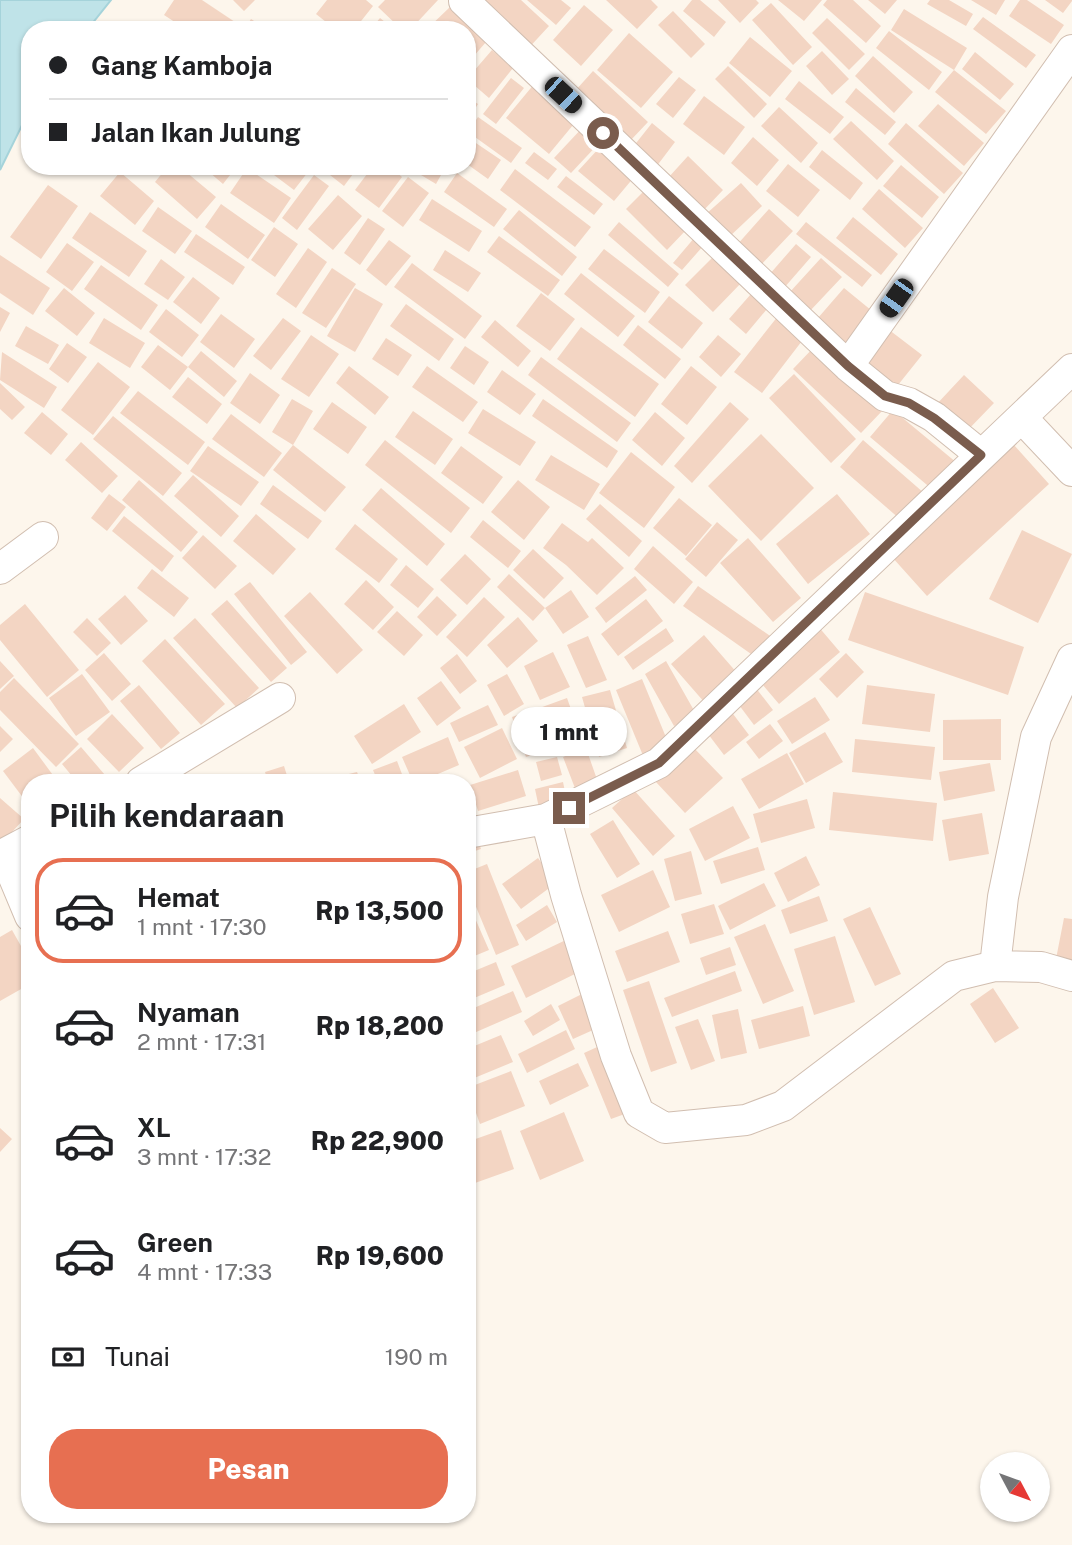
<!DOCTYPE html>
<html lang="id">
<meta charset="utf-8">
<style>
:root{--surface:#fff;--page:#f2f2f2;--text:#202124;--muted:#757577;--line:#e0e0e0;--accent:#e76f51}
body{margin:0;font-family:"Public Sans",sans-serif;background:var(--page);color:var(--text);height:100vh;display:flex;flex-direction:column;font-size:26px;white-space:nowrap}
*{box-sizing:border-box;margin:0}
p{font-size:23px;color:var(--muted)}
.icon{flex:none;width:38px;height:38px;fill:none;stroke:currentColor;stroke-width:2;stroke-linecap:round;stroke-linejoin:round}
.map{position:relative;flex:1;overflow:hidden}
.drawer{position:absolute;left:21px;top:774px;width:455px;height:749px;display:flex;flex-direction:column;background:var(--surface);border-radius:28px;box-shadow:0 2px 5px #0004}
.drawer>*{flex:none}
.guide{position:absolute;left:21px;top:21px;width:455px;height:154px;border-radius:28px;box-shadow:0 2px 5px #0004;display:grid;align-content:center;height:154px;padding:0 28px;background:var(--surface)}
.needle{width:46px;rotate:131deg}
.controls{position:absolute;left:980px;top:1452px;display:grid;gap:14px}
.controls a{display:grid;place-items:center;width:70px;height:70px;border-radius:50%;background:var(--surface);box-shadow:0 2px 5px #0004;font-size:35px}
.end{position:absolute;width:32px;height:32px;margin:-16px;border:9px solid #7a5c4d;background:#fff;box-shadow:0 0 0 4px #fff}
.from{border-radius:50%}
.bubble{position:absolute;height:49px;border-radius:24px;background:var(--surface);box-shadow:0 2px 5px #0004;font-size:23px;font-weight:800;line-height:49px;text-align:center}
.car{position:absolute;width:21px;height:42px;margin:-21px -10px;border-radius:9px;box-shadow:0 0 5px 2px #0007;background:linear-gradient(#222 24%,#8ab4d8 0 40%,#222 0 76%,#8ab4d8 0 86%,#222 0)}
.guide b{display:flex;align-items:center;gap:24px;height:66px;font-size:26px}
.guide b+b{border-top:2px solid var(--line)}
.guide i{width:18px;height:18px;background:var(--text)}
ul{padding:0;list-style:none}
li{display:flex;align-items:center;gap:21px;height:105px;margin:0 14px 10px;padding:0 14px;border:4px solid transparent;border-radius:28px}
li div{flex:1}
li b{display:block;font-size:26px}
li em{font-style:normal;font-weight:800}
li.on{border-color:var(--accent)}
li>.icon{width:63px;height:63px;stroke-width:1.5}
h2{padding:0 28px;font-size:32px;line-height:84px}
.pay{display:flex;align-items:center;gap:18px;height:77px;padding:0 28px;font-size:26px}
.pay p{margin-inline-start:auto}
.primary-button{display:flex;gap:14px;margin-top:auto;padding:14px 28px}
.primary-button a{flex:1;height:80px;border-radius:28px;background:var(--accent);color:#fff;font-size:28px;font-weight:800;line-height:80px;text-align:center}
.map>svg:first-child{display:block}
</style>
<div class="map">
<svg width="1072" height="1545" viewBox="0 0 1072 1545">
<rect width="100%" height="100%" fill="#fdf6ec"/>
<path fill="#bfe3e8" stroke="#a5d3da" stroke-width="2" d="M0 0H111L87 30H30V109L0 170Z"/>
<path fill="#f3d5c3" d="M174 0H202L235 22 230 30H187L164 15Z
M233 0H255L244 11Z
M327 0H366L373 6 354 30H336L316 14Z
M385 0H438L410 30H402L378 7Z
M469 0H521L549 26 525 52Z
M527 0H561L571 8 556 25Z
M606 0H651L658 7 637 29Z
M692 0H700L726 22 714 37 683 11Z
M718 0H756L759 3 740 23Z
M778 0H822L804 21Z
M827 0H853L881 26 866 43 823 5Z
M868 0H897L885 14Z
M930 0H949L973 14 966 26 927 4Z
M971 0H1005L996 15Z
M1020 0H1027L1064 25 1051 44 1009 16Z
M1045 0H1072V1L1063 13Z
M771 3 812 47 793 65 752 20Z
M584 5 613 30 581 66 553 40Z
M450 7 486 42 467 64V30H426Z
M904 9 967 48 954 70 891 30Z
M673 11 705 44 691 58 658 25Z
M983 17 1036 55 1026 68 973 29Z
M380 18 395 30H370Z
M827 18 865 54 849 70 812 33Z
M251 19 268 30H244Z
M889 31 942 72 929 90 876 48Z
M629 33 673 72 641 108 597 70Z
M750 37 792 71 770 97 729 63Z
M492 50 513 68 489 98 467 79Z
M822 51 849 79 832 95 806 66Z
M975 52 1014 84 1000 100 962 69Z
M873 56 913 92 894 113 855 76Z
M728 66 767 104 754 118 715 79Z
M954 70 1006 111 986 134 935 92Z
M593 71 648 122 630 141 575 91Z
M679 77 696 90 673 118 656 104Z
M511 78 524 88 496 124 483 114Z
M799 81 844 117 830 134 785 99Z
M535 83 578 119 549 154 506 118Z
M856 88 896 122 885 135 845 102Z
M704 96 745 127 724 155 683 124Z
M467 97 478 104 467 121Z
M938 104 984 143 964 166 918 126Z
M779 107 818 143 801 163 761 126Z
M478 117 522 148 511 163 468 132Z
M851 121 894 161 877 180 833 139Z
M652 123 675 142 653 171 629 152Z
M906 123 963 173 944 194 888 144Z
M584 126 601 141 571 173 554 158Z
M467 137 501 160 488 179 467 164Z
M753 137 779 160 757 186 731 163Z
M600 147 635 176 614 201 578 171Z
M822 150 863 183 850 200 809 167Z
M534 152 557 169 548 180 525 163Z
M688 156 723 190 702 212 668 178Z
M788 164 820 190 798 217 766 191Z
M901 165 939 197 922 218 883 186Z
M168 166H179L216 197 197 219 155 182Z
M202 166H237L223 184Z
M262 166H300L308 172 294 190Z
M336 166H359L344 186 330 175Z
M373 166H389L402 177 379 208 355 190Z
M406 166H446L436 184Z
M247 168 291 198 274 223 230 193Z
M515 169 591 227 575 247 500 190Z
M120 172 154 201 135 225 100 196Z
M457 173 507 209 494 227 444 192Z
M314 175 329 186 297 230 282 218Z
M566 176 603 204 594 215 557 187Z
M408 177 429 193 403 227 382 211Z
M741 183 762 206 728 238 706 214Z
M48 185 78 206 41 259 10 237Z
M647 188 687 229 667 250 626 209Z
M879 189 923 228 905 248 862 209Z
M338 195 362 216 333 250 308 229Z
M432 199 482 231 469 252 419 220Z
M221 204 265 235 248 259 205 227Z
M158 207 192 231 175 254 142 231Z
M769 209 793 231 759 267 736 246Z
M519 210 577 257 562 276 503 229Z
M90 212 147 251 129 277 72 238Z
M853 217 898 254 881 275 836 238Z
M368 218 385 229 360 265 344 253Z
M619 222 679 274 668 287 608 235Z
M806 222 872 275 862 287 796 234Z
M274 227 298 244 275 277 251 260Z
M196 234 245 267 233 285 184 252Z
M499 236 560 280 548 296 487 252Z
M695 237 704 245 682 270 673 263Z
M389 240 411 256 386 286 366 270Z
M67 243 94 262 72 291 46 272Z
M796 244 811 257 784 288 769 275Z
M308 248 327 262 296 308 276 294Z
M604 249 660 292 645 313 588 269Z
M445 250 481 273 468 292 433 270Z
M718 252 745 279 713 312 685 285Z
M0 255 50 288 33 315 0 293Z
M821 258 842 277 809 312 789 293Z
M161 259 185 277 168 300 144 284Z
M412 263 482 316 465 339 394 287Z
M101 265 158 305 141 330 84 289Z
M332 268 356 284 326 328 302 313Z
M581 273 635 316 618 337 564 294Z
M193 277 220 298 201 324 173 302Z
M64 288 95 313 77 336 45 311Z
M355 288 383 304 355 352 327 336Z
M844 288 877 315 843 354 811 326Z
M541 293 575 319 550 351 516 326Z
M751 294 767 309 746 334 729 319Z
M669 296 703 323 682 349 648 322Z
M406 304 454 339 439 361 390 326Z
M0 307 10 313 0 332Z
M166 309 199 335 182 357 149 332Z
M221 314 255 339 234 368 200 342Z
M778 316 805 337 762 393 734 372Z
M104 318 145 343 130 368 89 343Z
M283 318 301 331 271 370 253 356Z
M495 320 531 351 518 367 481 337Z
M638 325 681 359 665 379 623 345Z
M26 326 59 345 48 364 15 346Z
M884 326 922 355 890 395 853 366Z
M581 327 659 384 635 417 557 359Z
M311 335 339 354 309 397 281 379Z
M718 335 741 354 721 377 699 357Z
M386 338 412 355 398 376 372 359Z
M67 343 87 357 68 383 49 369Z
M158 345 188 367 170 390 141 367Z
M816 345 884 409 861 433 793 369Z
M465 346 489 362 474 385 450 368Z
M201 351 237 381 224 397 188 367Z
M2 352 57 387 44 408 0 380Z
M541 357 631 423 617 442 528 375Z
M98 362 130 387 93 435 61 410Z
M349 366 389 397 375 415 336 383Z
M427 366 478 402 463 422 412 387Z
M691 366 717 387 687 425 661 404Z
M502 370 536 394 520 415 487 392Z
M250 373 280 395 260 424 230 403Z
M794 374 856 439 831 463 769 398Z
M964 375 994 403 964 434 935 406Z
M188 377 222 404 207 424 172 397Z
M0 383 25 407 12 420 0 409Z
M138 391 205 442 188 465 120 413Z
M292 399 313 411 293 445 346 487 325 512 273 470 293 445 272 432Z
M543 399 618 451 607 468 532 416Z
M332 402 367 427 348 454 313 429Z
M730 402 749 419 692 483 674 466Z
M483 409 536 442 520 466 468 433Z
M893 410 957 463 933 490 870 437Z
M413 411 453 439 435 465 395 437Z
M42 412 68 434 51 455 24 433Z
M655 412 685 438 662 466 632 440Z
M231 414 282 453 264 477 212 439Z
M113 416 182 473 163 496 93 439Z
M761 434 814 488 761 541 708 486Z
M385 440 470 508 451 533 365 465Z
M863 440 924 493 901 520 840 467Z
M81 442 118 476 102 493 65 460Z
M1014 445 1049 484 927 596 892 557Z
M208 446 259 482 241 506 190 471Z
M461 446 503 477 483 504 441 473Z
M631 452 675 487 644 528 599 493Z
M551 455 600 484 584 510 535 480Z
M193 475 239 516 221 537 174 496Z
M139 480 198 532 181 552 122 500Z
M518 480 550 507 524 540 491 512Z
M273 485 322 521 308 539 260 504Z
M381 488 445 544 427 566 362 510Z
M109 494 126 507 107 531 91 518Z
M837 494 870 534 808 584 776 544Z
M679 498 712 525 686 556 653 528Z
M600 504 642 541 629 557 586 519Z
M256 514 296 549 273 575 233 541Z
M124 516 174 556 162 572 112 531Z
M483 520 521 551 508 568 470 537Z
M717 522 738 540 706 577 685 559Z
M562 523 588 542 592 538 624 568 597 595 566 565 543 548Z
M355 524 398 559 379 583 335 549Z
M1022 530 1072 554 1038 623 989 599Z
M203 535 237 566 215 589 182 558Z
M748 538 801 598 773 622 720 563Z
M653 546 693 582 674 604 634 569Z
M533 549 564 578 544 599 513 570Z
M465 554 491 579 467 605 440 580Z
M406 565 434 589 418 608 390 585Z
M152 569 189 598 174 617 137 588Z
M509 574 545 608 533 621 497 587Z
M635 576 647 590 606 623 595 608Z
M366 580 394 607 373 630 344 604Z
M250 582 307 652 291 665 234 594Z
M698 586 776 640 761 661 683 606Z
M571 590 589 617 563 634 545 608Z
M310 592 363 650 337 674 284 616Z
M865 592 1024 647 1008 695 848 640Z
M125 595 148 621 121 645 98 619Z
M437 596 457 615 437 636 417 617Z
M484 597 505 617 467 657 446 637Z
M646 599 663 621 618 656 601 634Z
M227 600 287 668 271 682 211 614Z
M25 604 79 670 47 697 0 640V625Z
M397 611 423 635 404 656 377 632Z
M518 617 538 641 507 668 487 645Z
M87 618 111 643 97 656 73 632Z
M195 618 259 688 237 708 173 638Z
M817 625 840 652 779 704 756 677Z
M666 628 674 641 633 670 624 657Z
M704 635 738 674 705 703 671 664Z
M588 636 607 680 586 688 567 645Z
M165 639 225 704 201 725 142 661Z
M553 652 570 687 540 700 524 666Z
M104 653 131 684 112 701 85 670Z
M846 653 864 672 837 698 819 679Z
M457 654 477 681 460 694 440 668Z
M0 661 14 676 0 689Z
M666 661 696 714 674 726 645 674Z
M82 674 110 712 76 736 49 698Z
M507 674 524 704 504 716 487 685Z
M14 678 79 744 56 767 0 710V692Z
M642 679 670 747 644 758 616 690Z
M441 681 461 708 437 726 417 698Z
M752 683 773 710 754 725 733 697Z
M139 685 180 733 161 749 120 701Z
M867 685 935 694 930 732 862 724Z
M610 690 627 748 599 757 582 697Z
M815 697 830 720 792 744 777 721Z
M567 698 583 743 550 754 534 710Z
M404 704 421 732 372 764 354 736Z
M488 705 498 725 459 742 450 723Z
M727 706 749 735 724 755 702 726Z
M529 711 544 751 526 757 512 717Z
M112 714 144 748 119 772 87 739Z
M1001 719V760H943V720Z
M770 724 783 741 759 759 746 742Z
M0 726 13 739 0 752Z
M502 728 517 759 480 778 464 747Z
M825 732 843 762 806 783 789 753Z
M448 737 459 765 419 782H413L402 757Z
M855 739 935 747 931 780 852 772Z
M692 746 723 778 685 813 655 781Z
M81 747 111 782H77L62 764Z
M33 748 58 782H30V807L3 771Z
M586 748 600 788 578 796 563 757Z
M787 753 804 784 759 809 741 779Z
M557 757 562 775 541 781 536 762Z
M397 761 405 782H378L373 770Z
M990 763 995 791 944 801 939 772Z
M284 766 289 782H268L265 772Z
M518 770 526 796 478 811 470 785Z
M357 772 361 782H325L324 780Z
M563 782 567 801 539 808 535 789Z
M633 789 675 836 653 856 612 808Z
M833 792 937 803 933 841 829 830Z
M0 798 24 819 0 845Z
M807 799 815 828 761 843 753 814Z
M733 806 750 838 705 861 689 829Z
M982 813 989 854 949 861 942 820Z
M613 820 640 864 617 878 590 834Z
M476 835 481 849 472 852 476 860 467 864V839Z
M758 847 765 870 721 884 713 861Z
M691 851 702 894 675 901 664 859Z
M806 856 820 885 788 902 774 873Z
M538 858 556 883 521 909 502 884Z
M487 864 519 945 496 955 467 885V872Z
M653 870 670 907 619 932 601 895Z
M764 883 776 906 730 930 718 906Z
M819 896 828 921 790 934 781 910Z
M467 900 489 950 467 959Z
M714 904 724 934 690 944 681 914Z
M547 905 557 922 526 941 516 925Z
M870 907 901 974 875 986 843 919Z
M1064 918 1072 919V967L1055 964Z
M765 924 794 991 763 1004 734 937Z
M12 930 30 962V984L0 1001V937Z
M668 931 680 962 627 982 615 951Z
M835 936 855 1002 814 1015 794 949Z
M568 939 583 970 526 998 511 966Z
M730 947 736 965 706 975 700 958Z
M496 962 505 985 467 1001V974Z
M735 971 742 991 672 1017 664 998Z
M649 981 677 1063 651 1072 623 990Z
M993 988 1019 1028 995 1043 970 1004Z
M513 991 522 1012 467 1036V1011Z
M586 992 602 1026 573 1039 558 1006Z
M551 1004 560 1020 533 1036 524 1021Z
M803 1006 810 1036 759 1049 751 1020Z
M738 1009 747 1053 721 1059 712 1015Z
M698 1019 715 1061 691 1070 675 1027Z
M566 1030 575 1049 527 1073 518 1054Z
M501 1035 513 1062 467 1081V1049Z
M606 1043 633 1111 611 1119 584 1053Z
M578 1063 589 1086 550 1105 539 1081Z
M511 1071 525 1106 480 1124 467 1088Z
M564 1112 584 1161 540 1180 520 1131Z
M0 1128 12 1139 0 1152Z
M501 1130 514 1169 475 1183 467 1161V1142Z"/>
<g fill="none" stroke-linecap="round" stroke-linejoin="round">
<defs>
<path id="street" d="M464 1 848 366 885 396 909 403 934 417 981 455
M848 366 1072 50
M1022 418 1072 471
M0 569 43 537
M141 782 280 698
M546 819 566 895 616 1056 639 1113 665 1128 746 1120 783 1106 954 976 995 966 1041 967 1072 976
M467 833 546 819 659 763 1072 369
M4 854 30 916
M0 856 30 840
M995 966 1003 897 1036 737 1072 659"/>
</defs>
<use href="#street" stroke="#d1beb0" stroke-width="32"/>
<use href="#street" stroke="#fff" stroke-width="30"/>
</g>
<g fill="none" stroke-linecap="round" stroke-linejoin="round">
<path stroke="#7a5c4d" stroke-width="9" d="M569 808 659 763 981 455 934 418 909 403 885 396 848 366 603 133"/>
</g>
</svg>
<div class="controls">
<a><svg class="needle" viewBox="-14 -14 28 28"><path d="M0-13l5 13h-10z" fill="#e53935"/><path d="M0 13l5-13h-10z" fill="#757577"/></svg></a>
</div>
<i class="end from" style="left:603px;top:133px"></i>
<i class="end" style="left:569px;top:808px"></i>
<div class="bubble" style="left:511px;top:707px;width:116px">1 mnt</div>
<i class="car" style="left:563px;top:95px;rotate:133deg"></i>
<i class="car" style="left:896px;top:298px;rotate:215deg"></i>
<div class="guide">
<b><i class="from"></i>Gang Kamboja</b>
<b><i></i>Jalan Ikan Julung</b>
</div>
<section class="drawer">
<h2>Pilih kendaraan</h2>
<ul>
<li class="on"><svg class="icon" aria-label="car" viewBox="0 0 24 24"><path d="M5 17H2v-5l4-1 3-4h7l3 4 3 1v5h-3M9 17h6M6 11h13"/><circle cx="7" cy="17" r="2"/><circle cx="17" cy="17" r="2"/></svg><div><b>Hemat</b><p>1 mnt · 17:30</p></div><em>Rp 13,500</em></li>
<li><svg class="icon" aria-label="car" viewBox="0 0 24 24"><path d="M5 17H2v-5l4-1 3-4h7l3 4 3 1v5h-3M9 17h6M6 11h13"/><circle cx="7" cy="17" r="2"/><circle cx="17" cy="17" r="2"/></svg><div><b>Nyaman</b><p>2 mnt · 17:31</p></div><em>Rp 18,200</em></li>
<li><svg class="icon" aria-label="car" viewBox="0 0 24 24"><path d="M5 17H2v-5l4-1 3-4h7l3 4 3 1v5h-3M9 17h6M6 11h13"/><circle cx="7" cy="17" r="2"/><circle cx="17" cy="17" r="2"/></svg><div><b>XL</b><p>3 mnt · 17:32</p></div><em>Rp 22,900</em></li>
<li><svg class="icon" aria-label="car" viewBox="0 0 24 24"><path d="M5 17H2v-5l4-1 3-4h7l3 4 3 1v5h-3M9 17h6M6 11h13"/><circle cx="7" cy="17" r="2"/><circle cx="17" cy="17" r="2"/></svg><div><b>Green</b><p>4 mnt · 17:33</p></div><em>Rp 19,600</em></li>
</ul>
<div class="pay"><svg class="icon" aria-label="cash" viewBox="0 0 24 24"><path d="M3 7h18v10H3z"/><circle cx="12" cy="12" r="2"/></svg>Tunai<p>190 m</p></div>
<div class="primary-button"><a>Pesan</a></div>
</section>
</div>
